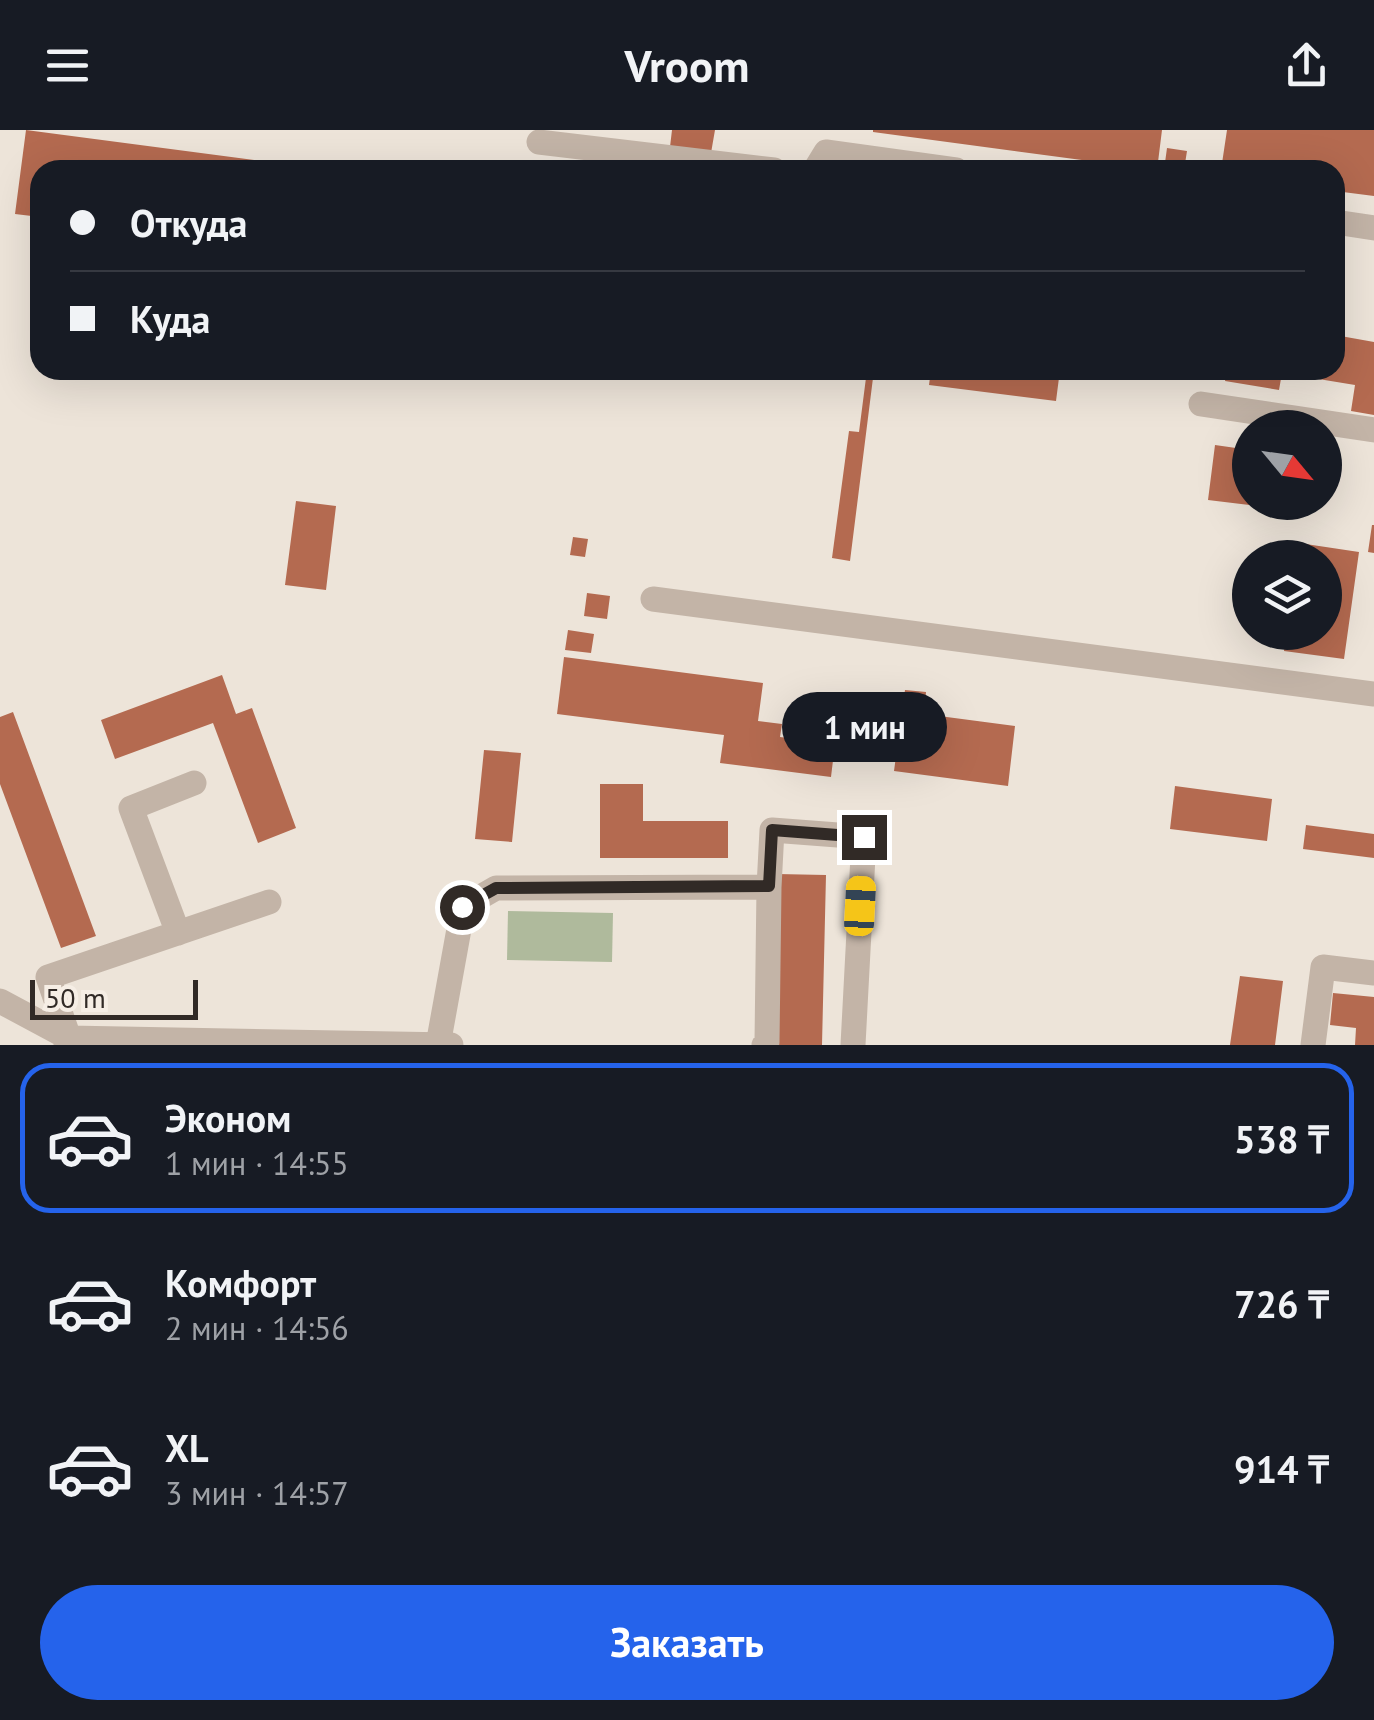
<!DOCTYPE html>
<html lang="ru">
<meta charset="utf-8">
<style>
:root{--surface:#171b24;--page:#20242c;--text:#f1f3f6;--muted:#9ea1a6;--line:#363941;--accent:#2563eb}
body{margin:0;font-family:"PT Sans",sans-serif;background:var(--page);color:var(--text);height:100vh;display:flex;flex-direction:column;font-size:38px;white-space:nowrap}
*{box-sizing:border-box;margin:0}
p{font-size:32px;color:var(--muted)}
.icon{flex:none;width:55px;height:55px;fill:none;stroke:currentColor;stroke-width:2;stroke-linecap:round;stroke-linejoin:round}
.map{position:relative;height:915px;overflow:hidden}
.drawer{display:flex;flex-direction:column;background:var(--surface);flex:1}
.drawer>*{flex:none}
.guide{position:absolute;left:30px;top:30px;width:1315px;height:220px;border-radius:30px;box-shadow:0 10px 40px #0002;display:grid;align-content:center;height:220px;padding:0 40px;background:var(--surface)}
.needle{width:65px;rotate:119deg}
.tools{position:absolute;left:1232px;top:280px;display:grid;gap:20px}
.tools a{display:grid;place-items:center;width:110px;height:110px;border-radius:50%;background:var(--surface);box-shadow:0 10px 40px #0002;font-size:50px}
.scale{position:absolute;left:30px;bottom:25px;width:168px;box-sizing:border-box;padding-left:10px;border:5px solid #312a26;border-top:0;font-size:28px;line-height:35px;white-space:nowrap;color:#312a26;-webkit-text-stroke:8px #f6eee5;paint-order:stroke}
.end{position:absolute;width:45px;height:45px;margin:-22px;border:12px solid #312a26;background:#fff;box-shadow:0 0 0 5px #fff}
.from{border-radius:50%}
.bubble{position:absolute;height:70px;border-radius:35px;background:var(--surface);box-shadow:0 10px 40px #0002;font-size:32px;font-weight:800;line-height:70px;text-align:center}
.car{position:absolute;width:30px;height:60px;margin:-30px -15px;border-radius:12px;box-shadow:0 0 8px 2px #0007;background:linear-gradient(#f5c518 24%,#345 0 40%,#f5c518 0 76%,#345 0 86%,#f5c518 0)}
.guide b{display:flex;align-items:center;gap:35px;height:95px;font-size:38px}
.guide b+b{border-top:2px solid var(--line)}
.guide i{width:25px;height:25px;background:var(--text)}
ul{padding:18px 0 0;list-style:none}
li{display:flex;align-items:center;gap:30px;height:150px;margin:0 20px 15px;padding:0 20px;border:5px solid transparent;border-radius:30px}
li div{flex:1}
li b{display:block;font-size:38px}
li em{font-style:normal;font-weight:800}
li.active{border-color:var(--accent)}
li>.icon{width:90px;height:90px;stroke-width:1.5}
.action{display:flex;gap:20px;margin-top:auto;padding:20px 40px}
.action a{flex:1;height:115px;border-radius:60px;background:var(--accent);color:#fff;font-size:40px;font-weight:800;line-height:115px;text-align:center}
header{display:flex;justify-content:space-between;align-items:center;height:130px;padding:0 40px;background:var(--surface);font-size:45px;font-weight:800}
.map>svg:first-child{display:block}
</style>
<header><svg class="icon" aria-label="menu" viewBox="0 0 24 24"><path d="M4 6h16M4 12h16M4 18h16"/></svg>Vroom<svg class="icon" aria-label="share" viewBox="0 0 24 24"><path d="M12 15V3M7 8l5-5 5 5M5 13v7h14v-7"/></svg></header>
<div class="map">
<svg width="1374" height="915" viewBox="0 0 1374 915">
<rect width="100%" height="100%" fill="#ede4d9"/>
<path fill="#afba9c" d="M508 781 613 783 612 832 507 830Z"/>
<path fill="#b46a50" d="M26 0 316 38V40H40V87L15 84Z
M672 0H715L711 23 670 17Z
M873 0H1162L1157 40 873 2Z
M1227 0H1374V66L1335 61V40H1221Z
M1167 18 1187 21 1184 40H1164Z
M1335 205 1374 212V285L1351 281 1355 255 1282 243 1279 260 1225 251 1227 240H1335Z
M867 240H874L850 431 832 428 849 301 859 302Z
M931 240H1060L1056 271 929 255Z
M1215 315 1250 320V372H1291L1290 380 1208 370Z
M296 371 336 376 326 460 285 455Z
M1372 395H1374V423L1368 422Z
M573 407 588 409 585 427 570 425Z
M1299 413 1359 422 1344 529 1284 521 1286 502H1325V428H1297Z
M587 463 610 466 607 489 584 486Z
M568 500 594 504 591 523 565 520Z
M564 527 763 553 758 591 782 594 780 607 835 614 831 647 720 633 724 605 557 584Z
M222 545 236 584 252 578 296 698 258 713 213 593 115 629 101 590Z
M905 560 926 562 924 584 1015 596 1008 656 894 641Z
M13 582 96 806 61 818 0 654V587Z
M484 620 521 623 512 712 475 709Z
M600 654H643V691H728V728H600Z
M1175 656 1272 669 1267 711 1170 699Z
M1306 695 1374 704V728L1303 719Z
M777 744 826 745 822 915H774Z
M1240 846 1283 851 1275 915H1230Z
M1333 863 1374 867V915H1355L1356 898 1330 895Z"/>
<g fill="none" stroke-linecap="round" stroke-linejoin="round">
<path stroke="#c3b4a7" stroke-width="25" d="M539 12 774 40
M815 40 826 22 956 40
M1335 92 1374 98
M1201 274 1374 300
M653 469 1374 564
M178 803 131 678 194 653
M0 871 69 908 451 915
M66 915 69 908 48 847 269 772
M438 915 463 777 496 758 769 757
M764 915 767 912 769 757 772 700 864 707 853 915
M1313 915 1323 837 1374 843"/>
</g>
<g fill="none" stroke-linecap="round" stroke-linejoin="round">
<path stroke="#312a26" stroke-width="12" d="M462 777 496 758 769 756 772 700 864 707"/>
</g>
</svg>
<div class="tools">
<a><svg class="needle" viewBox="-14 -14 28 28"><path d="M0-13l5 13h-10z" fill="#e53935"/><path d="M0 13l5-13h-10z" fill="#9ea1a6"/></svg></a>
<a><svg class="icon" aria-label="layers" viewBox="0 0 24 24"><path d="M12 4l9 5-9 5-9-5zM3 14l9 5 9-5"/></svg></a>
</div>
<div class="scale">50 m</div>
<i class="end from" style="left:462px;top:777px"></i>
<i class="end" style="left:864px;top:707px"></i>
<div class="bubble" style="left:782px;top:562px;width:165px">1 мин</div>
<i class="car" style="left:860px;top:776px;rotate:3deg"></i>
<div class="guide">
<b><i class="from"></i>Откуда</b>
<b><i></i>Куда</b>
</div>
</div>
<section class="drawer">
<ul>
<li class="active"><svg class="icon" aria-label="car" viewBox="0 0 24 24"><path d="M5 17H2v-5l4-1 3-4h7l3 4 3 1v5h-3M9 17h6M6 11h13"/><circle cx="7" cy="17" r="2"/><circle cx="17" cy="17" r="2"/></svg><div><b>Эконом</b><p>1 мин · 14:55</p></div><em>538 ₸</em></li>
<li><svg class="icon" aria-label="car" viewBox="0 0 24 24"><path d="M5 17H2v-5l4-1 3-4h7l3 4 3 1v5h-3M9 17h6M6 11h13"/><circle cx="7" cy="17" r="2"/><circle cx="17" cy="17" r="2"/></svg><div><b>Комфорт</b><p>2 мин · 14:56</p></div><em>726 ₸</em></li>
<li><svg class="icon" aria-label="car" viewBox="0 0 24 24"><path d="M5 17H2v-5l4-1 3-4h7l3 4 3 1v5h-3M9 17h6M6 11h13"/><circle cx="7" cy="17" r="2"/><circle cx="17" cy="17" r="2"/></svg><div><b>XL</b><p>3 мин · 14:57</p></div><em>914 ₸</em></li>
</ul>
<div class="action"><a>Заказать</a></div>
</section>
